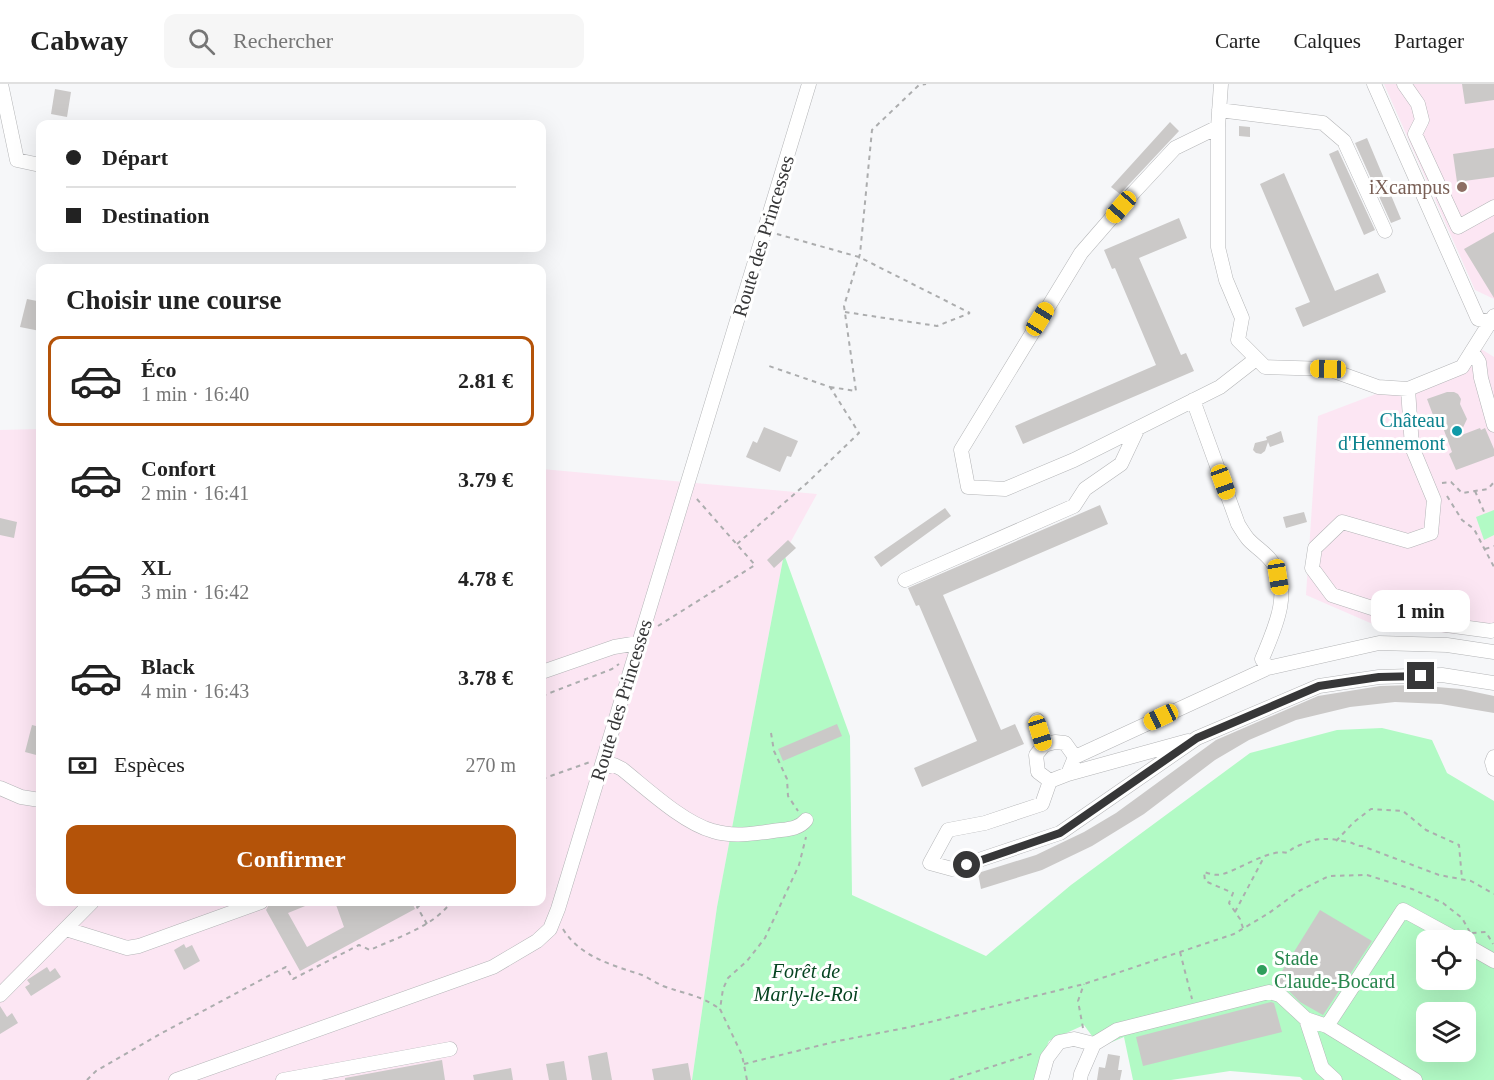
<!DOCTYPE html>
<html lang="fr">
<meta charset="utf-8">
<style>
:root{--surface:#fff;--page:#f6f6f6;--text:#222;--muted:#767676;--line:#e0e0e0;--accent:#b45309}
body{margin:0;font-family:"Times New Roman",serif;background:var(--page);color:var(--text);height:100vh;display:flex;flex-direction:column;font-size:22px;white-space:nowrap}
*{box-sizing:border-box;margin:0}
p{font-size:20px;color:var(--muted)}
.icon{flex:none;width:33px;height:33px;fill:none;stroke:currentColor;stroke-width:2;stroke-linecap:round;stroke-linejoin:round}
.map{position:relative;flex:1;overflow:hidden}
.details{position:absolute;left:36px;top:180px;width:510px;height:642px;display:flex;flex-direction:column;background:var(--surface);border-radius:12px;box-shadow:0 6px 24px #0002}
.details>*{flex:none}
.hud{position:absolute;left:36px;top:36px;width:510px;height:132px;border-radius:12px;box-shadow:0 6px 24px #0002;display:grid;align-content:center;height:132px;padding:0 30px;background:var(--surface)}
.tools{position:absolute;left:1416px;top:846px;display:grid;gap:12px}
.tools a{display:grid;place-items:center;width:60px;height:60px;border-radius:12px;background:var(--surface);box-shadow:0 6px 24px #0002;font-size:30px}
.end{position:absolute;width:27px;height:27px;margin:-14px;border:8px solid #373738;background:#fff;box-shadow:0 0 0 3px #fff}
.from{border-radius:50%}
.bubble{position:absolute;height:42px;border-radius:12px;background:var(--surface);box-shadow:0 6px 24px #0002;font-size:20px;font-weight:700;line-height:42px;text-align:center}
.car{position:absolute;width:18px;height:36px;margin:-18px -9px;border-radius:8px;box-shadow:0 0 4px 2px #0007;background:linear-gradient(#f5c518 24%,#345 0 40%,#f5c518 0 76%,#345 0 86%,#f5c518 0)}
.hud b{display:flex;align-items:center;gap:21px;height:57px;font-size:22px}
.hud b+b{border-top:2px solid var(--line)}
.hud i{width:15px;height:15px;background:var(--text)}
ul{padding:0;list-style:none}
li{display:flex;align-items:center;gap:18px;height:90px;margin:0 12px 9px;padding:0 18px;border:3px solid transparent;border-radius:12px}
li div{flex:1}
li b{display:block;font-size:22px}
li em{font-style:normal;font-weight:700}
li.current{border-color:var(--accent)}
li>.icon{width:54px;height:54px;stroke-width:1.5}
h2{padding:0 30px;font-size:27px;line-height:72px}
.pay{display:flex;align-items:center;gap:15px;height:66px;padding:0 30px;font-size:22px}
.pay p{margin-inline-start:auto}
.cta{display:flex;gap:12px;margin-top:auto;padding:12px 30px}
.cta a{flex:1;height:69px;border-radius:12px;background:var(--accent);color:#fff;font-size:24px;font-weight:700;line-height:69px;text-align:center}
header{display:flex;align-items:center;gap:36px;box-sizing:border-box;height:84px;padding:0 30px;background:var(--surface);border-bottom:2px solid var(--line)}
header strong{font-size:28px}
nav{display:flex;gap:33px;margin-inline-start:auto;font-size:21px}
.search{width:420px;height:54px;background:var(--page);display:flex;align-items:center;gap:15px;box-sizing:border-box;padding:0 21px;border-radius:12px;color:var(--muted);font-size:22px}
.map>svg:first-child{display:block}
</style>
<header>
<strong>Cabway</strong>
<div class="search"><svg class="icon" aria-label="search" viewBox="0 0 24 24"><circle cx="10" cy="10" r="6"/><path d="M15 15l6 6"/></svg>Rechercher</div>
<nav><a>Carte</a><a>Calques</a><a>Partager</a></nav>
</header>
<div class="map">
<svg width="1494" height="996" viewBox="0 0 1494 996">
<rect width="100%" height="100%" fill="#f6f7f9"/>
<path fill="#fce6f3" d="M1384 0H1494V215L1475 206Z
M1478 263 1494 273V554L1375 541 1306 511 1318 332 1376 310 1409 312 1442 299 1460 288Z
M40 345V818H542V385L817 410 784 470 717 823 692 996H0V346Z"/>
<path fill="#b2fac5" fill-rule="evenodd" d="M1494 426V451L1484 456 1476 433Z
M784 470 850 652 852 811 986 872 1071 801 1250 669 1337 646 1382 644 1432 656 1447 689 1494 717V996H1303L1300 993 1230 987 1171 996H1133L1124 953 1100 963 1084 941 1049 957 1036 988 1037 996H692L717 823ZM1426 856H1466V896H1426ZM1426 928H1466V968H1426Z"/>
<path fill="#cbc9c8" d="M1462 0H1494V16L1465 20Z
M55 5 71 8 67 33 51 30Z
M1170 38 1179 47 1120 110 1111 103Z
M1239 42 1250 43V53L1239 52Z
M1367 54 1401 135 1391 139 1355 59Z
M1494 64V93L1457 98 1453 70Z
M1338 66 1375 146 1364 151 1329 70Z
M1284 89 1335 207 1378 189 1386 208 1303 243 1295 224 1310 218 1260 100Z
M1179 134 1187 154 1139 174 1181 271 1186 269 1194 287 1023 360 1015 342 1156 281 1115 184 1112 185 1104 166Z
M1494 148V214L1464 165Z
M27 215 37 217V220L40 221V247L20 243Z
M1447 308H1454L1458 310 1461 315 1460 320 1467 335 1459 352 1480 344 1481 346 1485 344 1494 365V372L1456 386 1449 370 1452 368 1438 330 1433 331 1427 315Z
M764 343 798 357 791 373 787 372 780 388 746 373 753 357 757 359Z
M1281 347 1284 358 1270 363 1268 358 1265 367 1261 370 1256 369 1253 366 1255 359 1267 356 1266 353Z
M1100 421 1108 440 943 511 1001 646 1015 640 1024 660 922 703 914 684 977 657 919 521 916 522 908 504Z
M945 424 951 432 881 483 874 473Z
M1304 428 1307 438 1286 444 1283 433Z
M0 434 17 438 14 454 0 451Z
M788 456 796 464 774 484 767 476Z
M1412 601 1461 605 1494 612V629L1441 620 1395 618 1350 623 1296 636 1249 656 1215 676 1144 730 1092 762 1042 786 981 805 978 789 1036 771 1084 748 1116 729 1216 656 1318 612 1380 602Z
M837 640 842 652 783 677 778 665Z
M32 641 40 643V672L25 668Z
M270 818H315L288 829 307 863 344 843 335 818H412L415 825 300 887 266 826Z
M1320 826 1372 857 1323 931 1300 918 1286 904 1274 900Z
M184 860 186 864 192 861 200 877 184 886 174 866Z
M47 883 50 888 55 884 61 893 31 912 25 903 30 900 27 896Z
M1271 918 1274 919 1282 948 1143 982 1136 953Z
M0 922 7 933 12 929 18 939 0 950Z
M607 968 612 996H592L588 972Z
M1108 970 1120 972 1118 986H1122L1120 996H1097L1099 983 1105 984Z
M442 976 445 996H345V994Z
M564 977 567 996H549L546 980Z
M688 979 691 996H654L652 985Z
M511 984 513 996H474L473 991Z"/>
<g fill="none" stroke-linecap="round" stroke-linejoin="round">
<defs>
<path id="minor" d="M1 0 17 76 40 81
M1221 0 1218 43V163L1226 196 1242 234 1238 256 1265 283 1328 285 1378 303 1408 305 1462 283 1494 232
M1374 0 1478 235 1494 239
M1404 0 1418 20 1422 36 1415 50 1458 143 1494 123
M1219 26 1323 39 1344 57 1385 147
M1218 43 1175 64 1134 108 1081 169 961 366 968 403 1005 405 1074 376 1220 303 1256 275
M1472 267 1479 278 1481 294 1494 341
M1408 305 1412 363 1434 416 1431 449 1408 457 1342 438 1315 464 1312 484 1332 511 1409 536 1491 547 1494 546
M1193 316 1238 440C1241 445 1244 450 1248 455 1255 463 1265 468 1272 478 1293 508 1274 546 1262 575L1268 584
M905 496 1074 422 1085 405 1121 380 1138 344
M542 588 614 563 638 559
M1037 636 1044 661 1036 671 1038 688 1050 697 1068 690 1075 673 1065 659 1055 658 1044 661
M1075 673 1268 584 1379 559 1447 561 1494 568
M1494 673 1492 678 1494 685
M601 684 614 681 622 685C646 704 683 739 713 747 732 753 753 750 773 747 785 745 798 746 806 736
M1068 690 1188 657
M1050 697 1042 720 985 739 948 746 930 779 952 785 1060 749 1197 654 1319 602 1379 593 1442 591 1494 599
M0 704 21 713 40 716
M66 845 127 864 139 862 261 818
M1466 861 1494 877
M0 911 92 818
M1306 935 1322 984 1335 996
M1327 942 1403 826 1458 856
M176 996 493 883 537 857 550 845 558 825 809 0
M283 996 450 965
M1041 996 1047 974 1059 958 1074 955 1094 960
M1080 996 1081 990 1094 960 1117 946 1269 908 1280 911 1306 935 1327 942 1415 996"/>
</defs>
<use href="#minor" stroke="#b4b5b7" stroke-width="15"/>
<path stroke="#acadae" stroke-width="2" stroke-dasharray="4.5 4.5" stroke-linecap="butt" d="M777 150 859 173 970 229
M845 228 937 242 970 229
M830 303 856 307 844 222 860 170 872 46 919 1 926 0
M1442 399 1451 398 1462 409 1488 405 1494 398
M1475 407 1485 430
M1447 412 1462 436 1474 445 1494 483
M737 460 807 399 859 349 830 303 766 281
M1485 465 1494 462
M658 542 755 481 696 414
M542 612 612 585 619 580
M771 649 774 667 787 695 788 712 798 727
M542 695 590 678
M1336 757 1354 738 1371 725 1403 727 1426 746 1459 761 1462 795
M1235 828 1263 775
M427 840 417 823 429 818
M1243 844 1240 835 1229 819 1233 809 1205 797 1204 788C1210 790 1217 792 1223 790 1240 785 1271 764 1288 769 1292 764 1294 764 1300 761 1318 753 1329 754 1348 758 1354 759 1356 762 1362 762L1439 791 1471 797 1494 810
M563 845C580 873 612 881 642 891 649 894 656 899 663 902 685 910 700 911 720 925
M1472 849 1486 848 1493 860
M1180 868 1192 915
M1083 944 1078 917 1084 900
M744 980 838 957 910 943 1084 900 1234 850 1269 829 1299 807 1329 792 1367 791 1412 805 1443 819 1462 834 1471 850
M87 996 96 987 160 950 274 889 286 883 293 895 359 861 370 866C398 853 433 843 451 818
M747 996 742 971 720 925 723 905 728 894 747 877 765 854 799 781 806 753
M950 996 1034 969"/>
<use href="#minor" stroke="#fff" stroke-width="14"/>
</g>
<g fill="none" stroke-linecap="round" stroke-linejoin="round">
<path stroke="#373738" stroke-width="8" d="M967 781 1060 749 1197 654 1319 602 1379 593 1421 592"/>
</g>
<circle fill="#8d6e63" stroke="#fff" stroke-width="2" cx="1462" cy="103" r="6"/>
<circle fill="#0f9aa8" stroke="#fff" stroke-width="2" cx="1457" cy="347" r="6"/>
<circle fill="#2e9e5b" stroke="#fff" stroke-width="2" cx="1262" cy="886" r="6"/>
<g text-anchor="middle" stroke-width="6" stroke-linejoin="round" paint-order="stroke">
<g font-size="20" fill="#785e54" stroke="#fff" text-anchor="end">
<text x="1450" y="110">iXcampus</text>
</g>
<g font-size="20" fill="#373738" stroke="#fff">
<text transform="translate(763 152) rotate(-73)" y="7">Route des Princesses</text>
<text transform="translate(621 616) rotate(-73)" y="7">Route des Princesses</text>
</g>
<g font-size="20" fill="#0d838f" stroke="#fff" text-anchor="end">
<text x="1445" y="343">Château<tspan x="1445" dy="23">d'Hennemont</tspan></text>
</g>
<g font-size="20" fill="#27864d" stroke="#fff" text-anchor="start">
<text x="1274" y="881">Stade<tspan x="1274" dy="23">Claude-Bocard</tspan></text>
</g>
<g font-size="20" font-style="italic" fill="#054420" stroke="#fff">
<text x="806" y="894">Forêt de<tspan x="806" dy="23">Marly-le-Roi</tspan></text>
</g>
</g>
</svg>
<div class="tools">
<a><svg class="icon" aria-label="locate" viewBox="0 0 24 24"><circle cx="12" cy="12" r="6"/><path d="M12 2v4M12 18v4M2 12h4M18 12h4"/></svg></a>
<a><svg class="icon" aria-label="layers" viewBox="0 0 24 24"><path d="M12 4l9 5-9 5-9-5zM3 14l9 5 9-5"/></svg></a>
</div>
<i class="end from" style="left:967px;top:781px"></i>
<i class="end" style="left:1421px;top:592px"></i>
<div class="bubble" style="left:1371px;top:506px;width:99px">1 min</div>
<i class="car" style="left:1121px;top:123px;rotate:221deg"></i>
<i class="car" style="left:1040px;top:235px;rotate:32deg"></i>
<i class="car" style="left:1328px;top:285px;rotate:271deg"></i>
<i class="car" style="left:1223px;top:398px;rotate:160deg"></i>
<i class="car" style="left:1278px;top:493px;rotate:171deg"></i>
<i class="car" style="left:1161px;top:633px;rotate:245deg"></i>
<i class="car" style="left:1040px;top:649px;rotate:163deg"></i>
<div class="hud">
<b><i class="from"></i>Départ</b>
<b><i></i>Destination</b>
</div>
<section class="details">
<h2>Choisir une course</h2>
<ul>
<li class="current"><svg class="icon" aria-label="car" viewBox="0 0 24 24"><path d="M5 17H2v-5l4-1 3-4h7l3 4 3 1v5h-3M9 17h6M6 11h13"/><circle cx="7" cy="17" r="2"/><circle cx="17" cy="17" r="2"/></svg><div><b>Éco</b><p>1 min · 16:40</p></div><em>2.81 €</em></li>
<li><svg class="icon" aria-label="car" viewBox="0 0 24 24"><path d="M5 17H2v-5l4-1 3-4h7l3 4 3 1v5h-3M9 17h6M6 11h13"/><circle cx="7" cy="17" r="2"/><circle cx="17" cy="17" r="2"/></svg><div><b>Confort</b><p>2 min · 16:41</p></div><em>3.79 €</em></li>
<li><svg class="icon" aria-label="car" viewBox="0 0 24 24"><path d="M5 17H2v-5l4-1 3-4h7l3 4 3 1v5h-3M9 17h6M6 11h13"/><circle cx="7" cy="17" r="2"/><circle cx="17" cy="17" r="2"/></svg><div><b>XL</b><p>3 min · 16:42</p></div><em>4.78 €</em></li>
<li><svg class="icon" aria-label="car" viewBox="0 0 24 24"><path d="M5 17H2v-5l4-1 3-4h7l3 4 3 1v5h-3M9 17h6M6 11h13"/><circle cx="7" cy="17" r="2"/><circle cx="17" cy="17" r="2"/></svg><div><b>Black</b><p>4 min · 16:43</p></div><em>3.78 €</em></li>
</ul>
<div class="pay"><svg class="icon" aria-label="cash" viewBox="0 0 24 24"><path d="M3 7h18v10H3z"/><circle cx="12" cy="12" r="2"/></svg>Espèces<p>270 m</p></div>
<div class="cta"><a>Confirmer</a></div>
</section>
</div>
